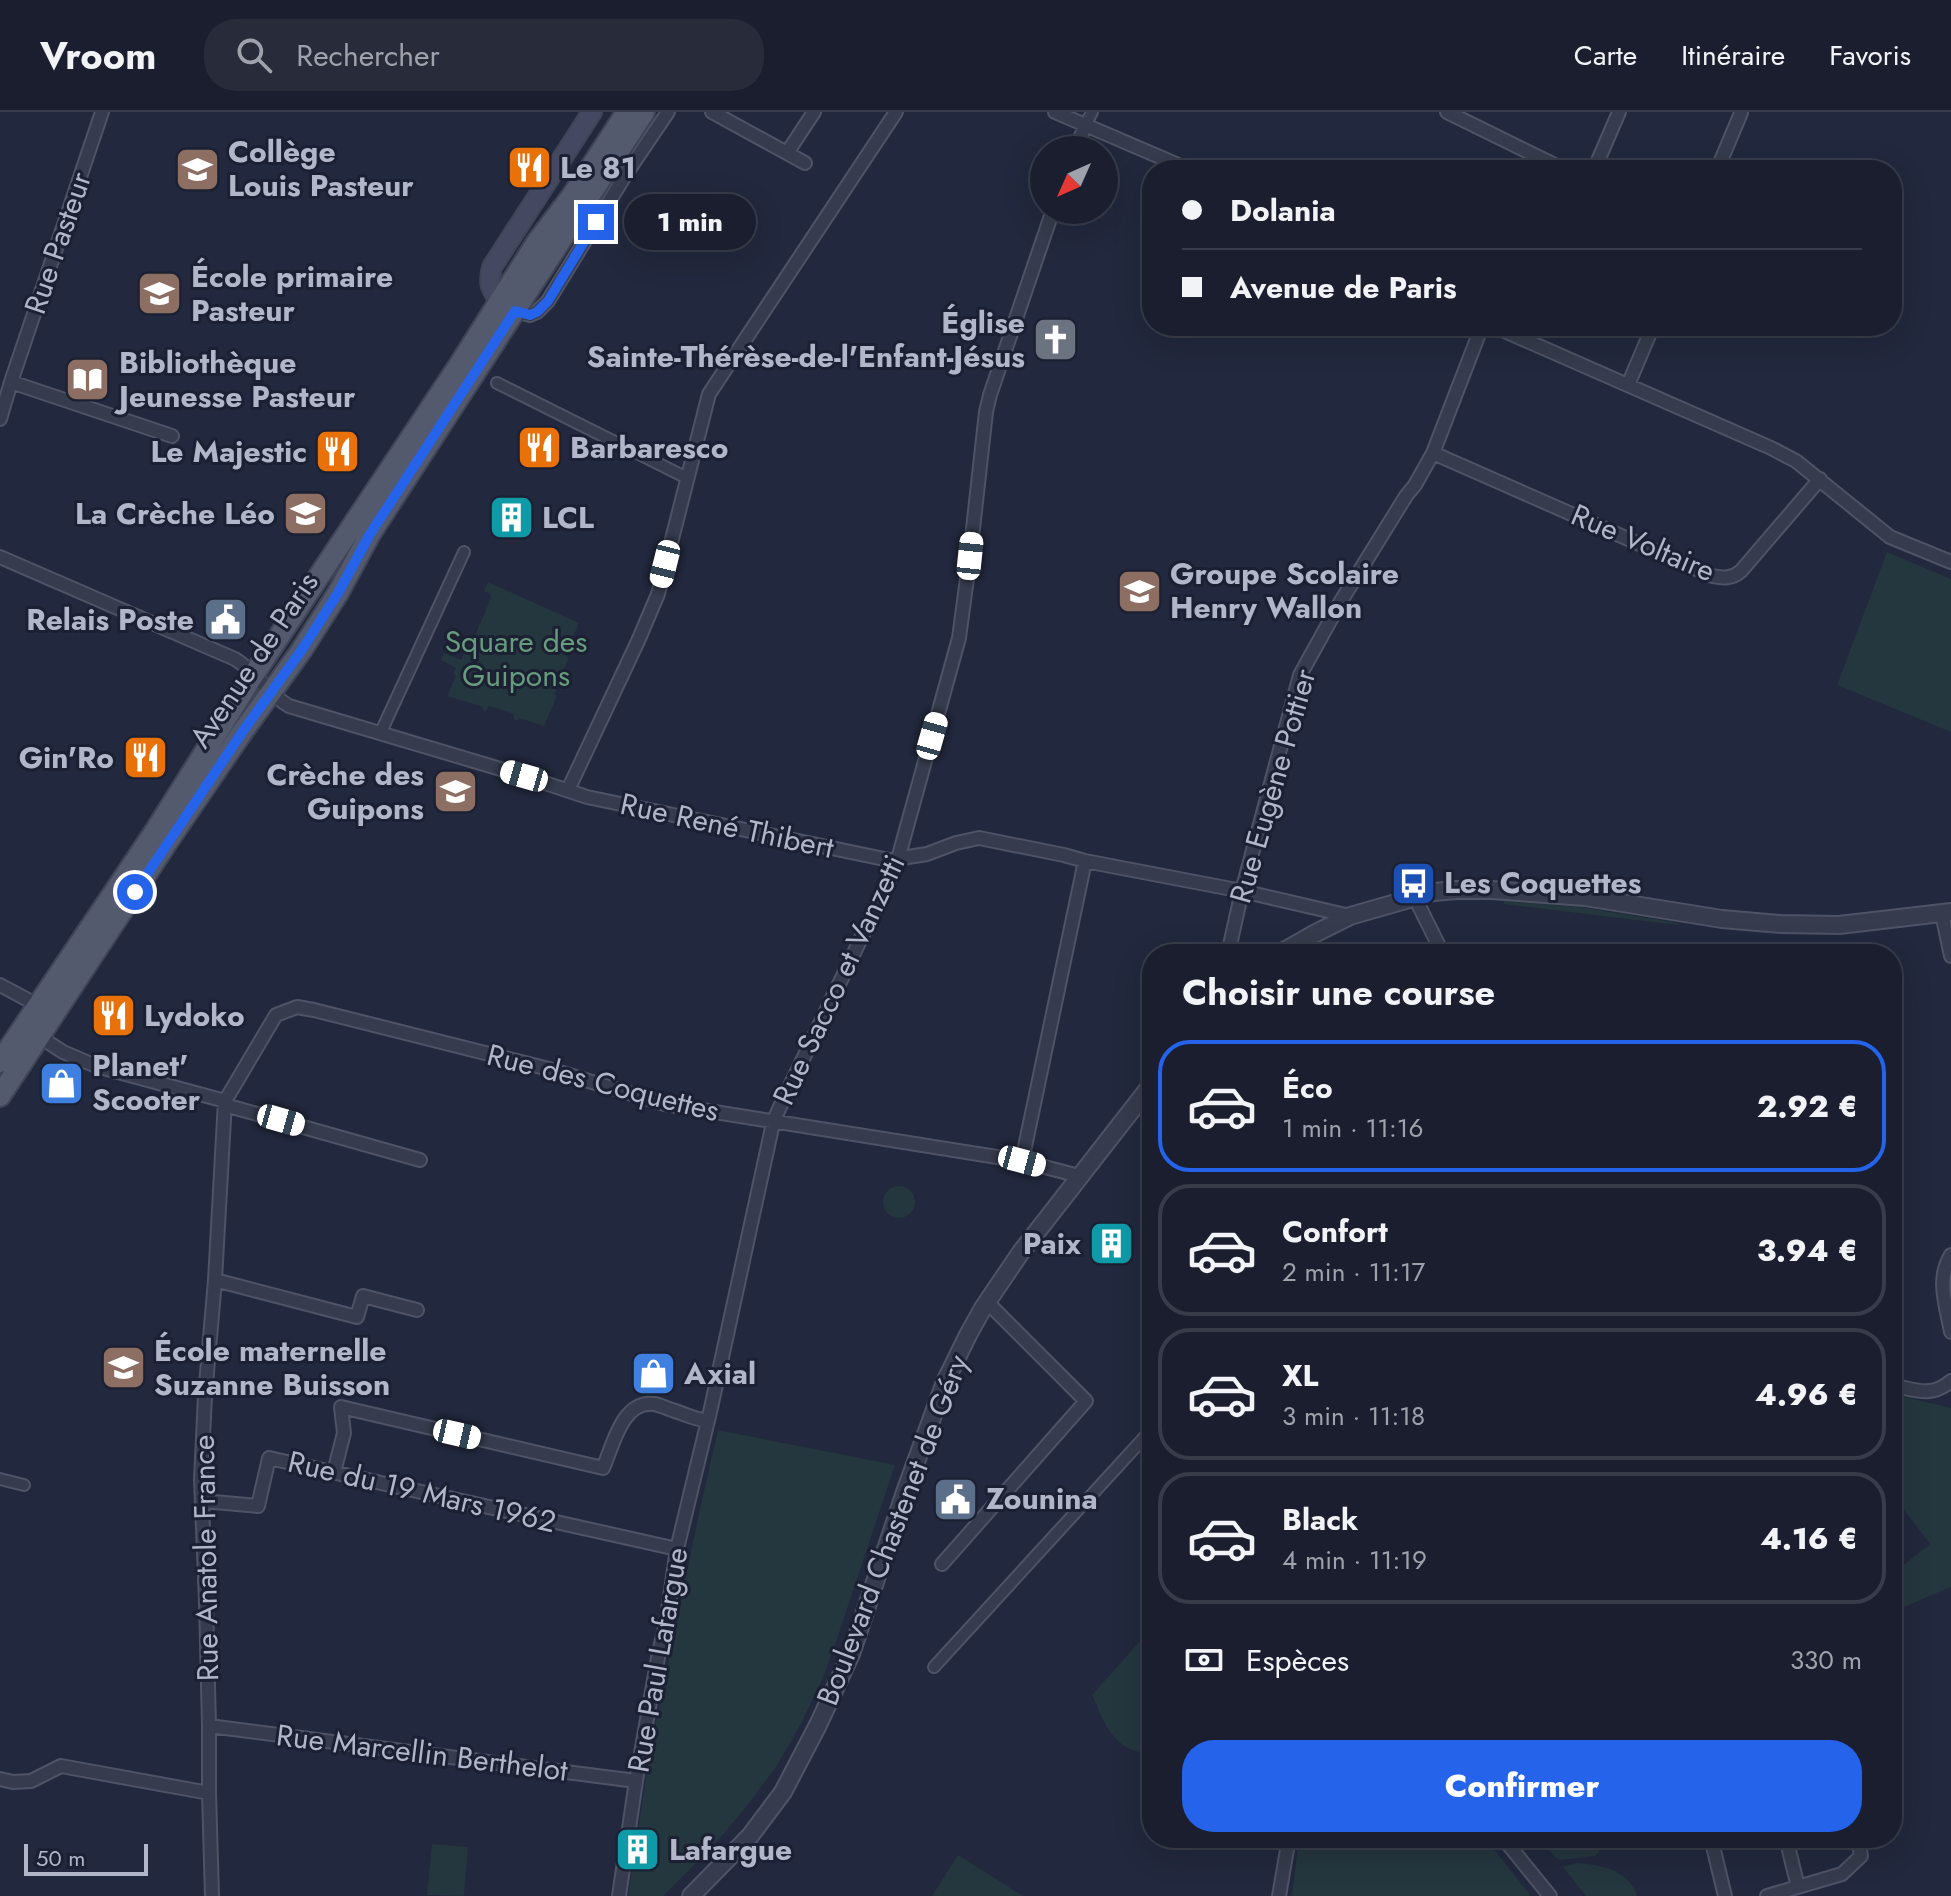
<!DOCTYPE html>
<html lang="fr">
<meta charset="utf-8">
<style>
:root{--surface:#1a1e2e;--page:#272b3a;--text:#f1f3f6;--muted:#9fa2aa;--line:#383c4a;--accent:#2563eb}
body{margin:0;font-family:Jost,sans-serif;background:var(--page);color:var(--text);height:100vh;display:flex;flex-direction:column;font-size:30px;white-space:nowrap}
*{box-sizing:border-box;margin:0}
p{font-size:26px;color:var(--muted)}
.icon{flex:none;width:44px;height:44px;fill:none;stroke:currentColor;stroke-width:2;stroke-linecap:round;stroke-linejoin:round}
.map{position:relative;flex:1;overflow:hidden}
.drawer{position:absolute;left:1142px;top:832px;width:760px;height:904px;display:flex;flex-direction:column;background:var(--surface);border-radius:32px;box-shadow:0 8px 32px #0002,0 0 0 2px var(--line)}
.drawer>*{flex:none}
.hud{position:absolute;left:1142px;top:48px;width:760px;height:176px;border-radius:32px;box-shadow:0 8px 32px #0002,0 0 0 2px var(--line);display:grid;align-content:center;height:176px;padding:0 40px;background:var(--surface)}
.needle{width:52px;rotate:225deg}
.buttons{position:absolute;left:1030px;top:24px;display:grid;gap:16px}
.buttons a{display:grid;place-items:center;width:88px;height:88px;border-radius:50%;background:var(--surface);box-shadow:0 8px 32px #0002,0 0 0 2px var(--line);font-size:40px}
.scale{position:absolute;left:24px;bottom:20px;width:124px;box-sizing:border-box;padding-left:8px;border:4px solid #b1b6c9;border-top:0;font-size:22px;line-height:28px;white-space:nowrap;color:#b1b6c9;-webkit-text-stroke:6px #1b2032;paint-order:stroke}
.end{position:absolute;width:36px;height:36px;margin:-18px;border:10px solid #2563eb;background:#fff;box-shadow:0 0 0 4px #fff}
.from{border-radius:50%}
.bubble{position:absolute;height:56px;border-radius:28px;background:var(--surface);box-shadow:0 8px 32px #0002,0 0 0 2px var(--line);font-size:26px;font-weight:800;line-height:56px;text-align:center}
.car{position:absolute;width:24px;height:48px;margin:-24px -12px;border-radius:10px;box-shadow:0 0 6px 2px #0007;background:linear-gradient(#fff 24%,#345 0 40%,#fff 0 76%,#345 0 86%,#fff 0)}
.hud b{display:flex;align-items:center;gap:28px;height:76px;font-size:30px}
.hud b+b{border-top:2px solid var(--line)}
.hud i{width:20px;height:20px;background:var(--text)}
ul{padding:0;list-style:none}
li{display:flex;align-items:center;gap:24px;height:132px;margin:0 16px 12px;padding:0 24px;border:4px solid var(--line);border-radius:32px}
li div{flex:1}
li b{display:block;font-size:30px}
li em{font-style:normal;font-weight:800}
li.current{border-color:var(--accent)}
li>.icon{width:72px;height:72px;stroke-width:1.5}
h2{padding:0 40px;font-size:36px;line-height:96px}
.pay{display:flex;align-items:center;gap:20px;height:88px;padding:0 40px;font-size:30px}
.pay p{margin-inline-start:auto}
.button{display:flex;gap:16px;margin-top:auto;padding:16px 40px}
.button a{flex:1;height:92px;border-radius:32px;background:var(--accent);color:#fff;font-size:32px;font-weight:800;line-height:92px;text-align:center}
header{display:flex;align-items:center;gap:48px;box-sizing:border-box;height:112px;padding:0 40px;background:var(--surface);border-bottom:2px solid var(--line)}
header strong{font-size:38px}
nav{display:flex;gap:44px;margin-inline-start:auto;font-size:28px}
.search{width:560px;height:72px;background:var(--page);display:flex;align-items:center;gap:20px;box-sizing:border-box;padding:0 28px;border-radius:32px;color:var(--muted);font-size:30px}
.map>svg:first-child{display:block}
</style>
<header>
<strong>Vroom</strong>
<div class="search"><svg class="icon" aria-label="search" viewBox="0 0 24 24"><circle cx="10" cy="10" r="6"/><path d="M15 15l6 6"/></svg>Rechercher</div>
<nav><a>Carte</a><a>Itinéraire</a><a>Favoris</a></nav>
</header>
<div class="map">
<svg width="1951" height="1784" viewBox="0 0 1951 1784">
<rect width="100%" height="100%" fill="#22283d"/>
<path fill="#24363e" d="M1887 440 1951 467V620L1837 573Z
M488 470 579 511 565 544 569 546 558 570 559 571 554 582 557 584 544 614 519 606 517 609 514 607V602L489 594 486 599 483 598V595L447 584 456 564 453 562 456 556 441 548 444 541 461 548 467 534 470 535 491 486 490 482 484 479Z
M1504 789 1579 795 1678 811V813L1504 792Z
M883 1090a16 16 0 1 1 32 0a16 16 0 1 1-32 0Z
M1892 1282 1951 1296V1475L1892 1500V1462L1930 1432 1904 1398 1892 1407Z
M718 1318 895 1353 837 1527 823 1565 801 1612 776 1655 746 1695 715 1732 663 1784H628L650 1639 699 1401Z
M1152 1510V1642C1113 1639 1106 1614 1092 1583L1140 1529Z
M1299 1726H1485L1531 1784H1292Z
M1539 1726H1602V1735L1595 1744 1560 1748 1555 1745Z
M432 1732 468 1735 464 1784 427 1783Z
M958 1743 1023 1784H932Z
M1577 1751C1601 1753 1630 1758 1637 1784H1586L1563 1755Z"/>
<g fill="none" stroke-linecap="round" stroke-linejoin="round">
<defs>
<path id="pedestrian" d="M1089 6 1092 0
M497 271 687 366
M380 622 464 440
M0 1367 24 1373
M934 1555 1152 1317"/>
<path id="minor" d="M712 0 805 51
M1055 0 1190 58
M1447 0 1565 58
M1075 38 1086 12
M787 41 814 0
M1594 58 1619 0
M1717 58 1741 1
M515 199 530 203 537 200 548 189 626 62 668 0
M1493 214 1771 336 1796 349 1890 425 1951 450
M11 270 172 324
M1628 273 1653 214
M0 307 11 270 102 0
M1433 341 1712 464C1723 466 1732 467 1741 459L1820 367
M0 445 235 547C256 560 268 582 289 594L524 664 587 685 889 748 927 742 956 731 979 726 1064 743 1085 749 1242 779 1350 804
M568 678 638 529 658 482 709 282 896 0
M1415 786 1443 842
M1942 802 1951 844
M1228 842 1242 779 1300 563 1341 489 1406 384 1415 373 1433 341 1482 214
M0 873 43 896
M37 923 63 940 96 954 225 989
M225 993 420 1048
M1022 1049 1085 749
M1951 1143C1936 1167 1946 1193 1951 1220
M215 1168 357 1205 363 1184 417 1198
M1892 1273C1915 1278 1931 1286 1951 1269
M334 1360 344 1321 341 1295 603 1356C613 1334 622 1288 654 1292 660 1293 666 1296 672 1298 685 1302 694 1307 708 1309
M203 1389 258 1394 269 1346 677 1437
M942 1452 1086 1289 987 1190
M209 1614 636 1669
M0 1667 13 1670 31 1669 61 1654 209 1681
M1503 1726 1550 1784
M1711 1726 1725 1784
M1786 1726 1798 1775
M212 1784 209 1681V1614L206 1490 201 1367 205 1284 215 1168 225 989 276 903 297 895 314 898 549 957 665 992 1022 1049 1079 1064
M619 1784 636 1669 659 1540 666 1512 677 1437 711 1296 773 1011 779 997 891 764 898 747 959 526 970 444 986 300 990 283 1053 98
M1279 1784 1289 1726
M1767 1784 1842 1762 1861 1744 1858 1726"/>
<path id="tertiary" d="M1279 842 1314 822 1350 804 1434 780 1456 778H1492L1585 785 1722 807 1781 812 1839 813 1951 800
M691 1784 750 1724 783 1680 818 1613 851 1542 905 1380 945 1270 968 1223 983 1196 1021 1140 1152 972"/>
<path id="secondary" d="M499 189C490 175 488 172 492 155L592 0"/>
<path id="primary" d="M0 950 154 721 254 562 460 252 537 130 572 84 627 0
M0 984 168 729 243 619 301 539 338 481 370 422 644 0"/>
</defs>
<use href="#pedestrian" stroke="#4e5365" stroke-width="14"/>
<use href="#minor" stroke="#4e5365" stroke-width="16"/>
<use href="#tertiary" stroke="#4e5365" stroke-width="20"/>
<use href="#secondary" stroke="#3f4456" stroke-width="22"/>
<use href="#primary" stroke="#3f4456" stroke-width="24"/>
<use href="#pedestrian" stroke="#363b4d" stroke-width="10"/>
<use href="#minor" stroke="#363b4d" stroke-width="12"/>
<use href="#tertiary" stroke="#363b4d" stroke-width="16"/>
<use href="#secondary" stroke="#444961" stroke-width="18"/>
<use href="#primary" stroke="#545a6e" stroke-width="20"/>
</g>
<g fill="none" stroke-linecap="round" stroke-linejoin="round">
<path stroke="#2563eb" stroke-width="10" d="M135 780 243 619 301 539 338 481 370 422 515 199 530 203 537 200 548 189 596 110"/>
</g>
<defs>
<symbol id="restaurant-square" viewBox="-11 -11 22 22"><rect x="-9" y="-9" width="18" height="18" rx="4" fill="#e8710a" stroke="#1b2032"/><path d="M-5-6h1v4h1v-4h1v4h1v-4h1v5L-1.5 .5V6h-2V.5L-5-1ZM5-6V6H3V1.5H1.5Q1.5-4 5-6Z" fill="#fff"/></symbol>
<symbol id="school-square" viewBox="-11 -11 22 22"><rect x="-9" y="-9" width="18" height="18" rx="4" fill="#8d6e63" stroke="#1b2032"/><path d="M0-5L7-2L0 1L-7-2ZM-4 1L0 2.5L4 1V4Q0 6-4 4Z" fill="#fff"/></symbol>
<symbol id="church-square" viewBox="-11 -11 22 22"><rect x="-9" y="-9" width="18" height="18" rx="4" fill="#6b7280" stroke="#1b2032"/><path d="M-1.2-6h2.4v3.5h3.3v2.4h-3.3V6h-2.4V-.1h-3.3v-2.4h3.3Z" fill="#fff"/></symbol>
<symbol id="library-square" viewBox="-11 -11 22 22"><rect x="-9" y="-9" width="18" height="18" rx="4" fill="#8d6e63" stroke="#1b2032"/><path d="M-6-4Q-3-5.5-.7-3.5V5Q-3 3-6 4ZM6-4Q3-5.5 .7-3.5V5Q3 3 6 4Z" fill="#fff"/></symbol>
<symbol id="building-square" viewBox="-11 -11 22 22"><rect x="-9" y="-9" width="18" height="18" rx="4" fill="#0f9aa8" stroke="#1b2032"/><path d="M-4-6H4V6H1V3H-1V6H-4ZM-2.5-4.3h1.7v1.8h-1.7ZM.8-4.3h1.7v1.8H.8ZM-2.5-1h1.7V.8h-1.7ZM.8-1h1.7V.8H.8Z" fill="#fff"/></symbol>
<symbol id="civic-square" viewBox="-11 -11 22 22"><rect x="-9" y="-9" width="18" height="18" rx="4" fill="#5c6f8a" stroke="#1b2032"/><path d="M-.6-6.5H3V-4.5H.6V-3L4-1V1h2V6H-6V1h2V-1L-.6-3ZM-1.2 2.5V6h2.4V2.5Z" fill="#fff"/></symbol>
<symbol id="bus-square" viewBox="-11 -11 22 22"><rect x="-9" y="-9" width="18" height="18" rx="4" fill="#1a4fb4" stroke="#1b2032"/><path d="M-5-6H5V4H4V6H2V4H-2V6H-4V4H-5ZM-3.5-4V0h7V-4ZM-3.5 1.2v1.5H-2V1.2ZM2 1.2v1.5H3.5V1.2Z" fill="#fff"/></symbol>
<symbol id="shop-square" viewBox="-11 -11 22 22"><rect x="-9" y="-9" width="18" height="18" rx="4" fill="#3f7fe0" stroke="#1b2032"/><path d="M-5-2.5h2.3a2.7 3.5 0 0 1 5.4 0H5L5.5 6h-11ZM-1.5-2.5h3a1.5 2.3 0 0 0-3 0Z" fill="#fff"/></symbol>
</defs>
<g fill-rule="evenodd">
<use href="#restaurant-square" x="504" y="30" width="51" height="51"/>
<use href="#school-square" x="172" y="32" width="51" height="51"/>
<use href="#school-square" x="134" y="156" width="51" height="51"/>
<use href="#church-square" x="1030" y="202" width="51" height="51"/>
<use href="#library-square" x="62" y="242" width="51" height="51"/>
<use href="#restaurant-square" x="514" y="310" width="51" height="51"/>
<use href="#restaurant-square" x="312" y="314" width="51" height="51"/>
<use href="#school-square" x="280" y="376" width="51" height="51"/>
<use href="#building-square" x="486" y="380" width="51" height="51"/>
<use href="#school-square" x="1114" y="454" width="51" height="51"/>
<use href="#civic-square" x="200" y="482" width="51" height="51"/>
<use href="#restaurant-square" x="120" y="620" width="51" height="51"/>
<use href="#school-square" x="430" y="654" width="51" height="51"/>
<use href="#bus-square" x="1388" y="746" width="51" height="51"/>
<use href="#restaurant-square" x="88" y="878" width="51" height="51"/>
<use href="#shop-square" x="36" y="946" width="51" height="51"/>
<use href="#building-square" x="1086" y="1106" width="51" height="51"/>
<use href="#school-square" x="98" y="1230" width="51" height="51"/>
<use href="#shop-square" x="628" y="1236" width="51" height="51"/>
<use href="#civic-square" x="930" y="1362" width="51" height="51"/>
<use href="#building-square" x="612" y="1712" width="51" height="51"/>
</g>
<g text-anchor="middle" stroke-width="6" stroke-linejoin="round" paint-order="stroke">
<g font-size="30" font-weight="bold" fill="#b1b6c9" stroke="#1b2032" text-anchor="start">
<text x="228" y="50">Collège<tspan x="228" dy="34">Louis Pasteur</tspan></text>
<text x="560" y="66">Le 81</text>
<text x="191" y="175">École primaire<tspan x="191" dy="34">Pasteur</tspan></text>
<text x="1025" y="221" text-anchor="end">Église<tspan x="1025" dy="34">Sainte-Thérèse-de-l'Enfant-Jésus</tspan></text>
<text x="119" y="261">Bibliothèque<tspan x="119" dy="34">Jeunesse Pasteur</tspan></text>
<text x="570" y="346">Barbaresco</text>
<text x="307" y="350" text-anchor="end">Le Majestic</text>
<text x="275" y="412" text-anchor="end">La Crèche Léo</text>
<text x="542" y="416">LCL</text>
<text x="1170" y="472">Groupe Scolaire<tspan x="1170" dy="34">Henry Wallon</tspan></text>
<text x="194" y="518" text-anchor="end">Relais Poste</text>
<text x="114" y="656" text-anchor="end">Gin'Ro</text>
<text x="424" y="673" text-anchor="end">Crèche des<tspan x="424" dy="34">Guipons</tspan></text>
<text x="1444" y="781">Les Coquettes</text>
<text x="144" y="914">Lydoko</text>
<text x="92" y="964">Planet'<tspan x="92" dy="34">Scooter</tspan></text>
<text x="1081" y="1142" text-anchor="end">Paix</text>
<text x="154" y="1249">École maternelle<tspan x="154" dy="34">Suzanne Buisson</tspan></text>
<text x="684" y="1272">Axial</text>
<text x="986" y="1397">Zounina</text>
<text x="669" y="1748">Lafargue</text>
</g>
<g font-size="30" fill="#b1b6c9" stroke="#1b2032">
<text transform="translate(58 131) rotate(-71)" y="10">Rue Pasteur</text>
<text transform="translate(1643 431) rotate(23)" y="10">Rue Voltaire</text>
<text transform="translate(254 548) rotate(-56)" y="10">Avenue de Paris</text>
<text transform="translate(1273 674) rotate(-74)" y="10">Rue Eugène Pottier</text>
<text transform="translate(727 714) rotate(12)" y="10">Rue René Thibert</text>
<text transform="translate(839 868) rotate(-65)" y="10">Rue Sacco et Vanzetti</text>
<text transform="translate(603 971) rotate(14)" y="10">Rue des Coquettes</text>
<text transform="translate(422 1380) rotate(13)" y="10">Rue du 19 Mars 1962</text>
<text transform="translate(893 1418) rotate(-69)" y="10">Boulevard Chastenet de Géry</text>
<text transform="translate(206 1446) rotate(-91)" y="10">Rue Anatole France</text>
<text transform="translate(658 1548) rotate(-80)" y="10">Rue Paul Lafargue</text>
<text transform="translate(422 1641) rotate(7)" y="10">Rue Marcellin Berthelot</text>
</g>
<g font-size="30" fill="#679b7d" stroke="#1b2032">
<text x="516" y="540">Square des<tspan x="516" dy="34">Guipons</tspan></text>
</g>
</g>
</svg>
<div class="buttons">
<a><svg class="needle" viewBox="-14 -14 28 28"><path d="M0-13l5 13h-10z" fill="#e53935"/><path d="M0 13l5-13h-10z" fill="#9fa2aa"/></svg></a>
</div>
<div class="scale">50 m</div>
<i class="end from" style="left:135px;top:780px"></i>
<i class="end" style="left:596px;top:110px"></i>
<div class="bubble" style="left:624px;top:82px;width:132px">1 min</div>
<i class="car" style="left:970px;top:444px;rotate:6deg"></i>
<i class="car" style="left:665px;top:452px;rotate:194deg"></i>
<i class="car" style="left:932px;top:624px;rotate:16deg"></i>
<i class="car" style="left:524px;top:664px;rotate:286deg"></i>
<i class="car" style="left:281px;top:1008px;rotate:106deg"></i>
<i class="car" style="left:1022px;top:1049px;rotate:105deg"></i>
<i class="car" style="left:457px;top:1322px;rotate:103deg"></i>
<div class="hud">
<b><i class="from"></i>Dolania</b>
<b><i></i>Avenue de Paris</b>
</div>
<section class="drawer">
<h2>Choisir une course</h2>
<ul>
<li class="current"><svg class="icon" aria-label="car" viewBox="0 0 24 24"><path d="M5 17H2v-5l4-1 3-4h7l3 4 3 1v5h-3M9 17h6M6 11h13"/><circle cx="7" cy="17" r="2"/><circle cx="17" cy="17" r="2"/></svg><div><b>Éco</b><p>1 min · 11:16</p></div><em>2.92 €</em></li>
<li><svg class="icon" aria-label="car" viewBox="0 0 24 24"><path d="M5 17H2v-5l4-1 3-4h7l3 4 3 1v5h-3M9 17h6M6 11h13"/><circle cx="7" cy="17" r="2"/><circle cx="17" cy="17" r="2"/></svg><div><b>Confort</b><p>2 min · 11:17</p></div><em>3.94 €</em></li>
<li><svg class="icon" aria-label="car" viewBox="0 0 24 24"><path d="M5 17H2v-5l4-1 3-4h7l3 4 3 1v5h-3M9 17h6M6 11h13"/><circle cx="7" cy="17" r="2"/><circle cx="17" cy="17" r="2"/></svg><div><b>XL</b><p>3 min · 11:18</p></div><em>4.96 €</em></li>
<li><svg class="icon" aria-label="car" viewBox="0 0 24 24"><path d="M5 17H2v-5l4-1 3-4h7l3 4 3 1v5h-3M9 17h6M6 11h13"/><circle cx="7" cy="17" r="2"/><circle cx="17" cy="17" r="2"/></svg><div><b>Black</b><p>4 min · 11:19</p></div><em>4.16 €</em></li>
</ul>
<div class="pay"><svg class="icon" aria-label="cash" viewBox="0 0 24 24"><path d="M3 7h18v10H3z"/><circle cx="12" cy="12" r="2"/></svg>Espèces<p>330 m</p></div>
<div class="button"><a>Confirmer</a></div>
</section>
</div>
